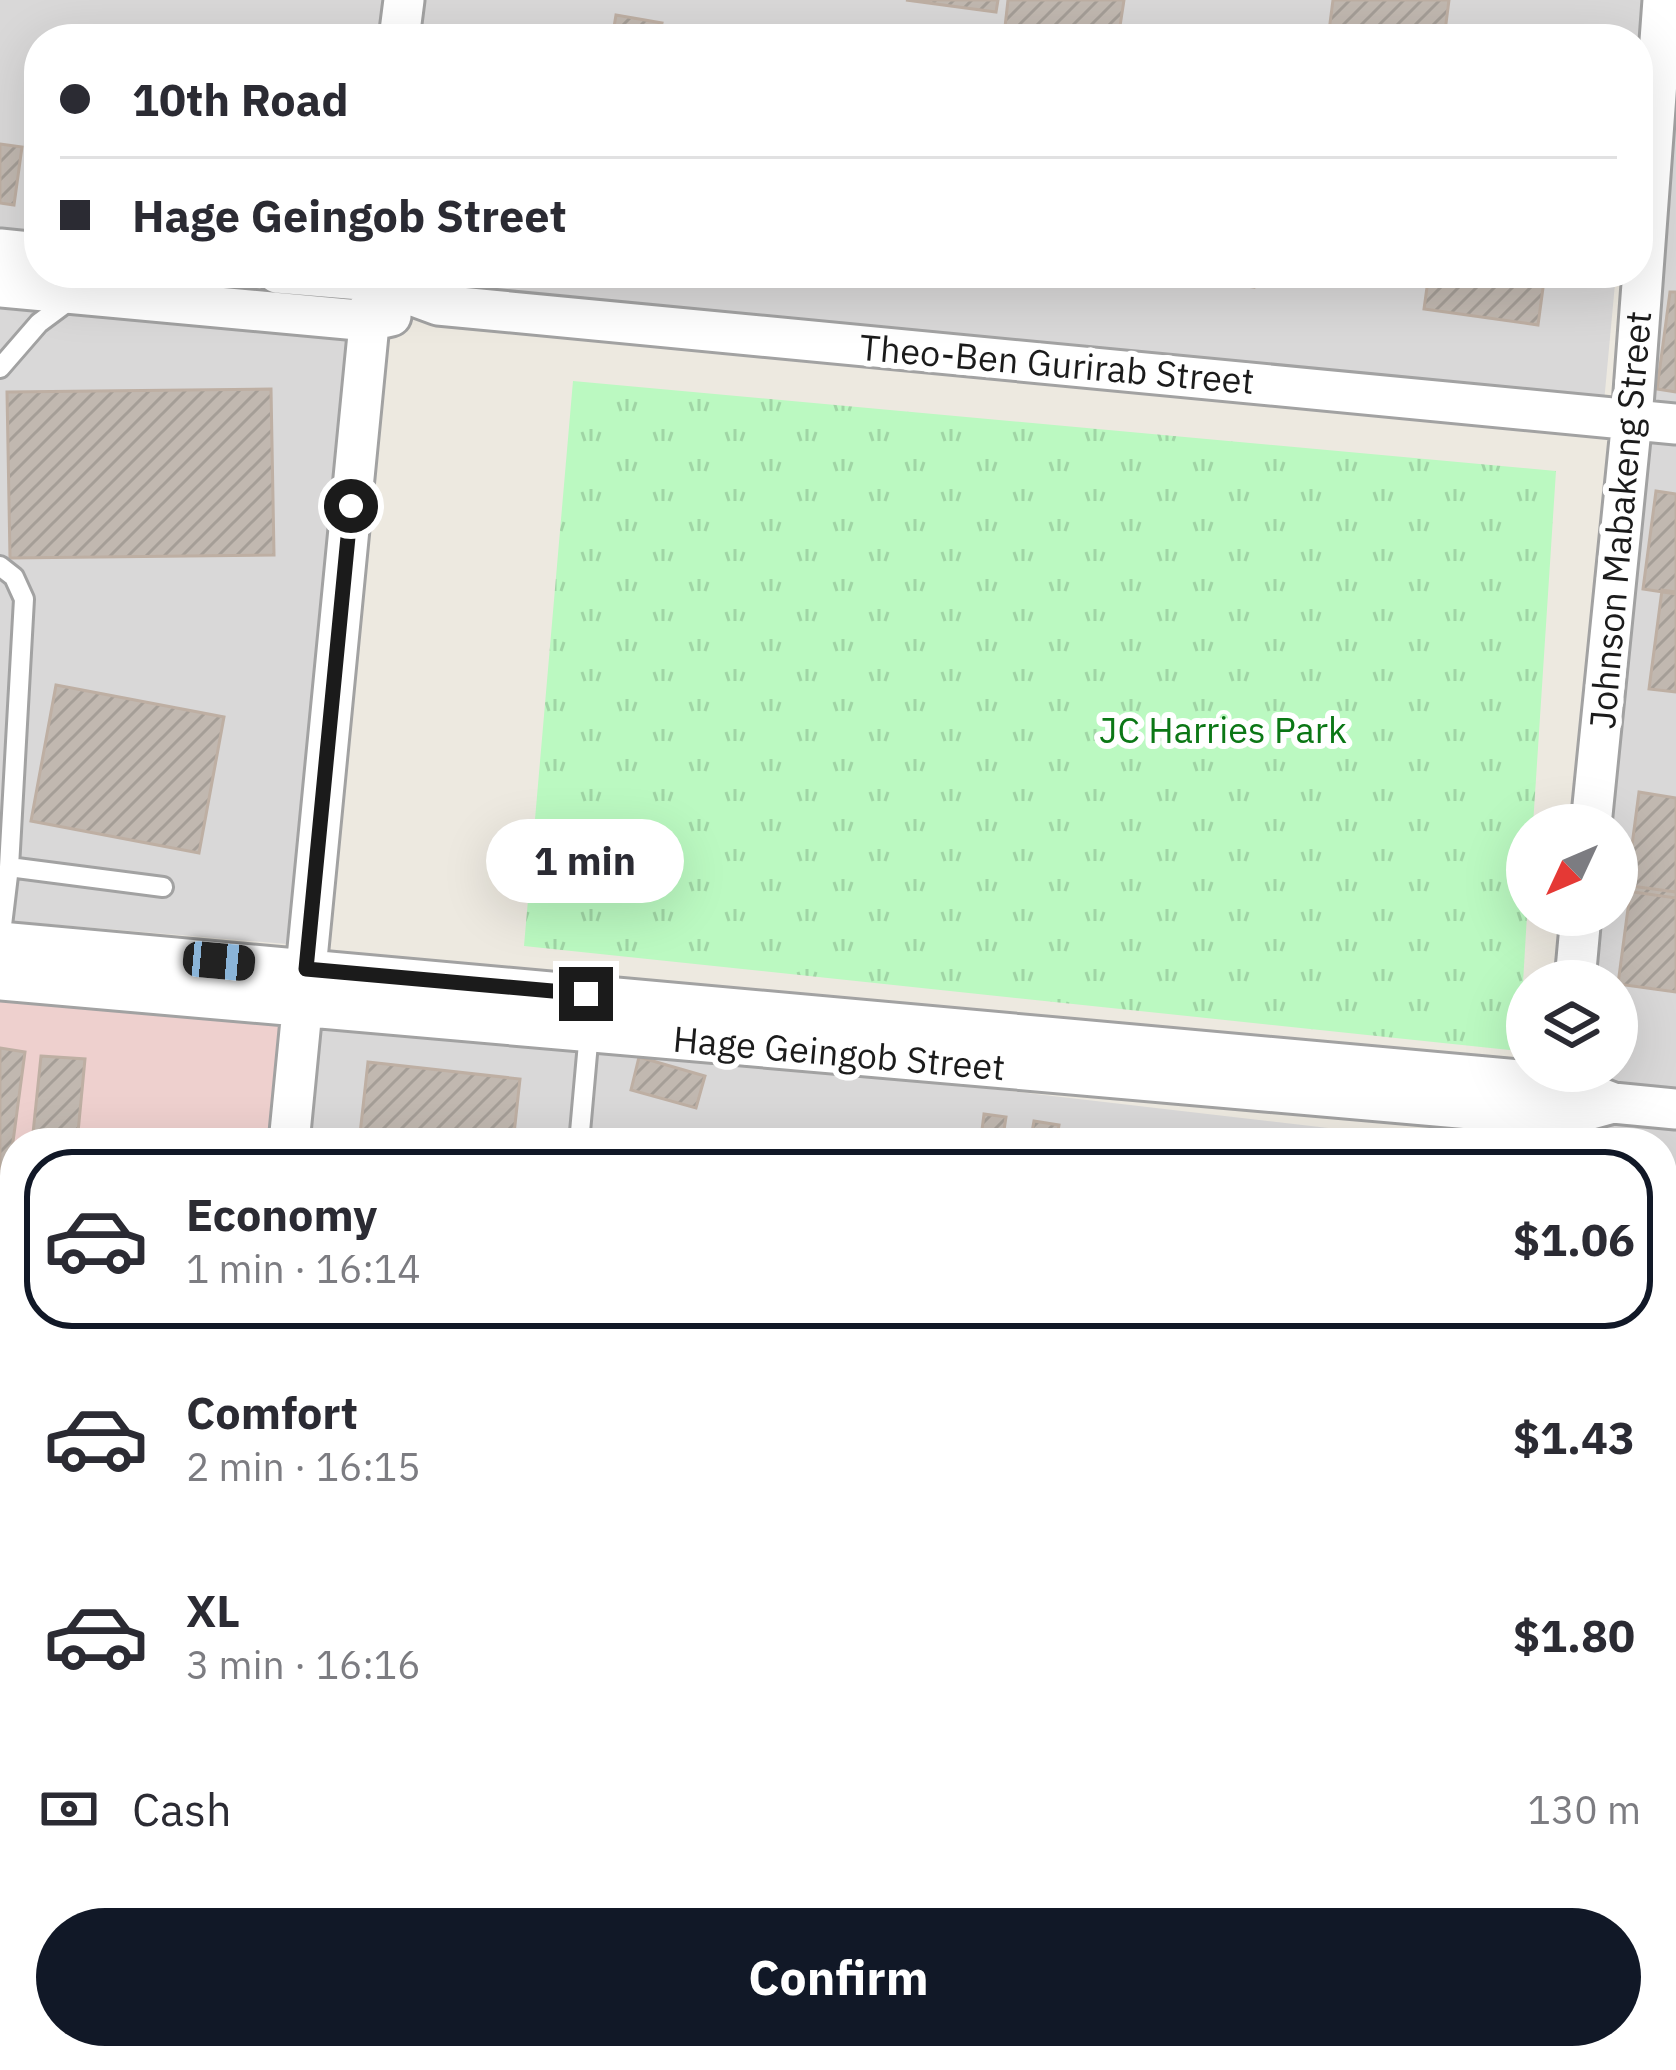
<!DOCTYPE html>
<meta charset="utf-8">
<style>
:root{--surface:#fff;--page:#f7f7f7;--text:#2b2b33;--muted:#7c7c81;--line:#e1e1e2;--accent:#111827}
body{margin:0;font-family:"IBM Plex Sans",sans-serif;background:var(--page);color:var(--text);height:100vh;display:flex;flex-direction:column;font-size:45px;white-space:nowrap}
*{box-sizing:border-box;margin:0}
p{font-size:39px;color:var(--muted)}
.icon{flex:none;width:66px;height:66px;fill:none;stroke:currentColor;stroke-width:2;stroke-linecap:round;stroke-linejoin:round}
.map{position:relative;flex:1;overflow:hidden}
.details{position:absolute;left:0px;top:1128px;width:1677px;height:942px;display:flex;flex-direction:column;background:var(--surface);border-radius:48px 48px 0 0;box-shadow:0 12px 48px #0002}
.details>*{flex:none}
.banner{position:absolute;left:24px;top:24px;width:1629px;height:264px;border-radius:48px;box-shadow:0 12px 48px #0002;display:grid;align-content:center;height:264px;padding:0 36px;background:var(--surface)}
.needle{width:78px;rotate:226deg}
.controls{position:absolute;left:1506px;top:804px;display:grid;gap:24px}
.controls a{display:grid;place-items:center;width:132px;height:132px;border-radius:50%;background:var(--surface);box-shadow:0 12px 48px #0002;font-size:60px}
.end{position:absolute;width:54px;height:54px;margin:-27px;border:15px solid #1b1b1b;background:#fff;box-shadow:0 0 0 6px #fff}
.from{border-radius:50%}
.bubble{position:absolute;height:84px;border-radius:42px;background:var(--surface);box-shadow:0 12px 48px #0002;font-size:39px;font-weight:800;line-height:84px;text-align:center}
.car{position:absolute;width:36px;height:72px;margin:-36px -18px;border-radius:15px;box-shadow:0 0 9px 3px #0007;background:linear-gradient(#222 24%,#8ab4d8 0 40%,#222 0 76%,#8ab4d8 0 86%,#222 0)}
.banner b{display:flex;align-items:center;gap:42px;height:114px;font-size:45px}
.banner b+b{border-top:3px solid var(--line)}
.banner i{width:30px;height:30px;background:var(--text)}
ul{padding:21px 0 0;list-style:none}
li{display:flex;align-items:center;gap:36px;height:180px;margin:0 24px 18px;padding:0 12px;border:6px solid transparent;border-radius:48px}
li div{flex:1}
li b{display:block;font-size:45px}
li em{font-style:normal;font-weight:800}
li.current{border-color:var(--accent)}
li>.icon{width:108px;height:108px;stroke-width:1.5}
.pay{display:flex;align-items:center;gap:30px;height:132px;padding:0 36px;font-size:45px}
.pay p{margin-inline-start:auto}
.action{display:flex;gap:24px;margin-top:auto;padding:24px 36px}
.action a{flex:1;height:138px;border-radius:72px;background:var(--accent);color:#fff;font-size:48px;font-weight:800;line-height:138px;text-align:center}
.map>svg:first-child{display:block}
</style>
<div class="map">
<svg width="1676" height="2070" viewBox="0 0 1676 2070">
<defs>
<pattern id="park-tufts" width="24" height="20" patternUnits="userSpaceOnUse" patternTransform="scale(3)"><rect width="24" height="20" fill="#bbf9c1"/><path d="M3 7l-1-3M5 7V3M7 7l1-3M15 17l-1-3M17 17v-4M19 17l1-3" fill="none" stroke="#a0d5a5"/></pattern>
<pattern id="building-hatch" width="6" height="6" patternUnits="userSpaceOnUse" patternTransform="scale(3)"><rect width="6" height="6" fill="#c1b8b0"/><path d="M-1 1l2-2M0 6l6-6M5 7l2-2" fill="none" stroke="#a59e97"/></pattern>
</defs>
<rect width="100%" height="100%" fill="#ede9e0"/>
<path fill="#d9d8d8" d="M0 0H386L381 39H39V235L0 232Z
M424 0H1641L1638 39H420Z
M1676 83V1786L1662 1784V1143H1582L1589 1071H1617V981H1596L1602 915H1617V825H1610Z
M406 273H1616L1603 413 452 290Z
M0 307 348 340 287 944 0 920Z
M313 1019 579 1041 1458 1143H302Z
M0 1692 15 1693V2055H196V2070H0Z
M1662 1839 1676 1840V2070H1492L1494 2055H1662Z"/>
<path fill="#eed0ce" d="M0 992 313 1019 302 1143H15V1622L0 1621Z
M237 2055H1458L1456 2070H236Z"/>
<path fill="url(#park-tufts)" d="M573 381 1556 471 1533 825H1527V915L1519 1051 524 946Z"/>
<path fill="url(#building-hatch)" stroke="#beafa3" stroke-width="3" d="M906 0H998L996 12Z
M1008 0H1124L1118 39H1027L1004 36Z
M1333 0H1449L1444 39H1328Z
M616 15 662 23 659 39H612Z
M0 144 22 147 14 205 0 203Z
M1150 273H1256L1254 287Z
M1429 273H1545L1538 325 1424 309Z
M1670 292H1676V392L1657 389Z
M271 389 274 555 10 558 7 392Z
M1656 491 1676 494V594L1643 589Z
M1662 590 1676 592V692L1649 689Z
M56 685 224 717 199 853 31 821Z
M1639 792 1676 798V898L1626 891Z
M1631 886 1676 892V992L1618 984Z
M0 1048 25 1052 6 1194 0 1193Z
M41 1056 85 1059 77 1143H32Z
M639 1057 705 1076 696 1108 631 1090Z
M368 1062 520 1079 513 1143H359Z
M984 1114 1006 1117 1002 1143H959L960 1135 981 1138Z
M1034 1121 1059 1125 1056 1143H1030Z
M0 1309 15 1310V1587L0 1586Z
M1662 1462H1673L1674 1641H1662Z
M360 2055H834L833 2070H359Z
M996 2055H1185L1204 2058 1203 2070H994Z
M1312 2055H1362L1361 2065 1409 2070H1280L1281 2056 1312 2058Z
M1568 2055H1651L1650 2070H1567Z"/>
<g fill="none" stroke-linecap="round" stroke-linejoin="round">
<defs>
<path id="lane" d="M0 368 39 323 74 297
M0 566 14 577 24 599 9 867 0 942
M9 867 163 887
M579 1143 589 1032
M15 1739 3 1870 15 1894
M337 2070 338 2055"/>
<path id="street" d="M399 39 404 0
M0 249 39 253
M277 273 373 281 438 305 1676 424
M0 287 369 321 391 316
M1591 825 1632 419 1663 0
M0 942 1564 1084 1613 1103
M0 980 1562 1117 1613 1103 1676 1109
M1575 981 1581 915
M289 1143 374 273
M218 2070 219 2055
M1471 2070 1472 2055"/>
<path id="secondary" d="M0 1671 15 1673
M1662 1818 1676 1820"/>
</defs>
<use href="#lane" stroke="#a2a2a2" stroke-width="24"/>
<use href="#street" stroke="#a2a2a2" stroke-width="45"/>
<use href="#secondary" stroke="#626f04" stroke-width="60"/>
<use href="#lane" stroke="#fff" stroke-width="18"/>
<use href="#street" stroke="#fff" stroke-width="39"/>
<use href="#secondary" stroke="#f4f9b2" stroke-width="54"/>
</g>
<g fill="none" stroke-linecap="round" stroke-linejoin="round">
<path stroke="#1b1b1b" stroke-width="15" d="M351 506 306 969 586 994"/>
</g>
<g text-anchor="middle" stroke-width="12" stroke-linejoin="round" paint-order="stroke">
<g font-size="36" fill="#1b1b1b" stroke="#fff">
<text transform="translate(1057 364) rotate(5)" y="13">Theo-Ben Gurirab Street</text>
<text transform="translate(1620 520) rotate(-85)" y="13">Johnson Mabakeng Street</text>
<text transform="translate(839 1053) rotate(5)" y="13">Hage Geingob Street</text>
</g>
<g font-size="36" fill="#0b7715" stroke="#fff">
<text x="1223" y="743">JC Harries Park</text>
</g>
</g>
</svg>
<div class="controls">
<a><svg class="needle" viewBox="-14 -14 28 28"><path d="M0-13l5 13h-10z" fill="#e53935"/><path d="M0 13l5-13h-10z" fill="#7c7c81"/></svg></a>
<a><svg class="icon" aria-label="layers" viewBox="0 0 24 24"><path d="M12 4l9 5-9 5-9-5zM3 14l9 5 9-5"/></svg></a>
</div>
<i class="end from" style="left:351px;top:506px"></i>
<i class="end" style="left:586px;top:994px"></i>
<div class="bubble" style="left:486px;top:819px;width:198px">1 min</div>
<i class="car" style="left:219px;top:961px;rotate:95deg"></i>
<div class="banner">
<b><i class="from"></i>10th Road</b>
<b><i></i>Hage Geingob Street</b>
</div>
<section class="details">
<ul>
<li class="current"><svg class="icon" aria-label="car" viewBox="0 0 24 24"><path d="M5 17H2v-5l4-1 3-4h7l3 4 3 1v5h-3M9 17h6M6 11h13"/><circle cx="7" cy="17" r="2"/><circle cx="17" cy="17" r="2"/></svg><div><b>Economy</b><p>1 min · 16:14</p></div><em>$1.06</em></li>
<li><svg class="icon" aria-label="car" viewBox="0 0 24 24"><path d="M5 17H2v-5l4-1 3-4h7l3 4 3 1v5h-3M9 17h6M6 11h13"/><circle cx="7" cy="17" r="2"/><circle cx="17" cy="17" r="2"/></svg><div><b>Comfort</b><p>2 min · 16:15</p></div><em>$1.43</em></li>
<li><svg class="icon" aria-label="car" viewBox="0 0 24 24"><path d="M5 17H2v-5l4-1 3-4h7l3 4 3 1v5h-3M9 17h6M6 11h13"/><circle cx="7" cy="17" r="2"/><circle cx="17" cy="17" r="2"/></svg><div><b>XL</b><p>3 min · 16:16</p></div><em>$1.80</em></li>
</ul>
<div class="pay"><svg class="icon" aria-label="cash" viewBox="0 0 24 24"><path d="M3 7h18v10H3z"/><circle cx="12" cy="12" r="2"/></svg>Cash<p>130 m</p></div>
<div class="action"><a>Confirm</a></div>
</section>
</div>
